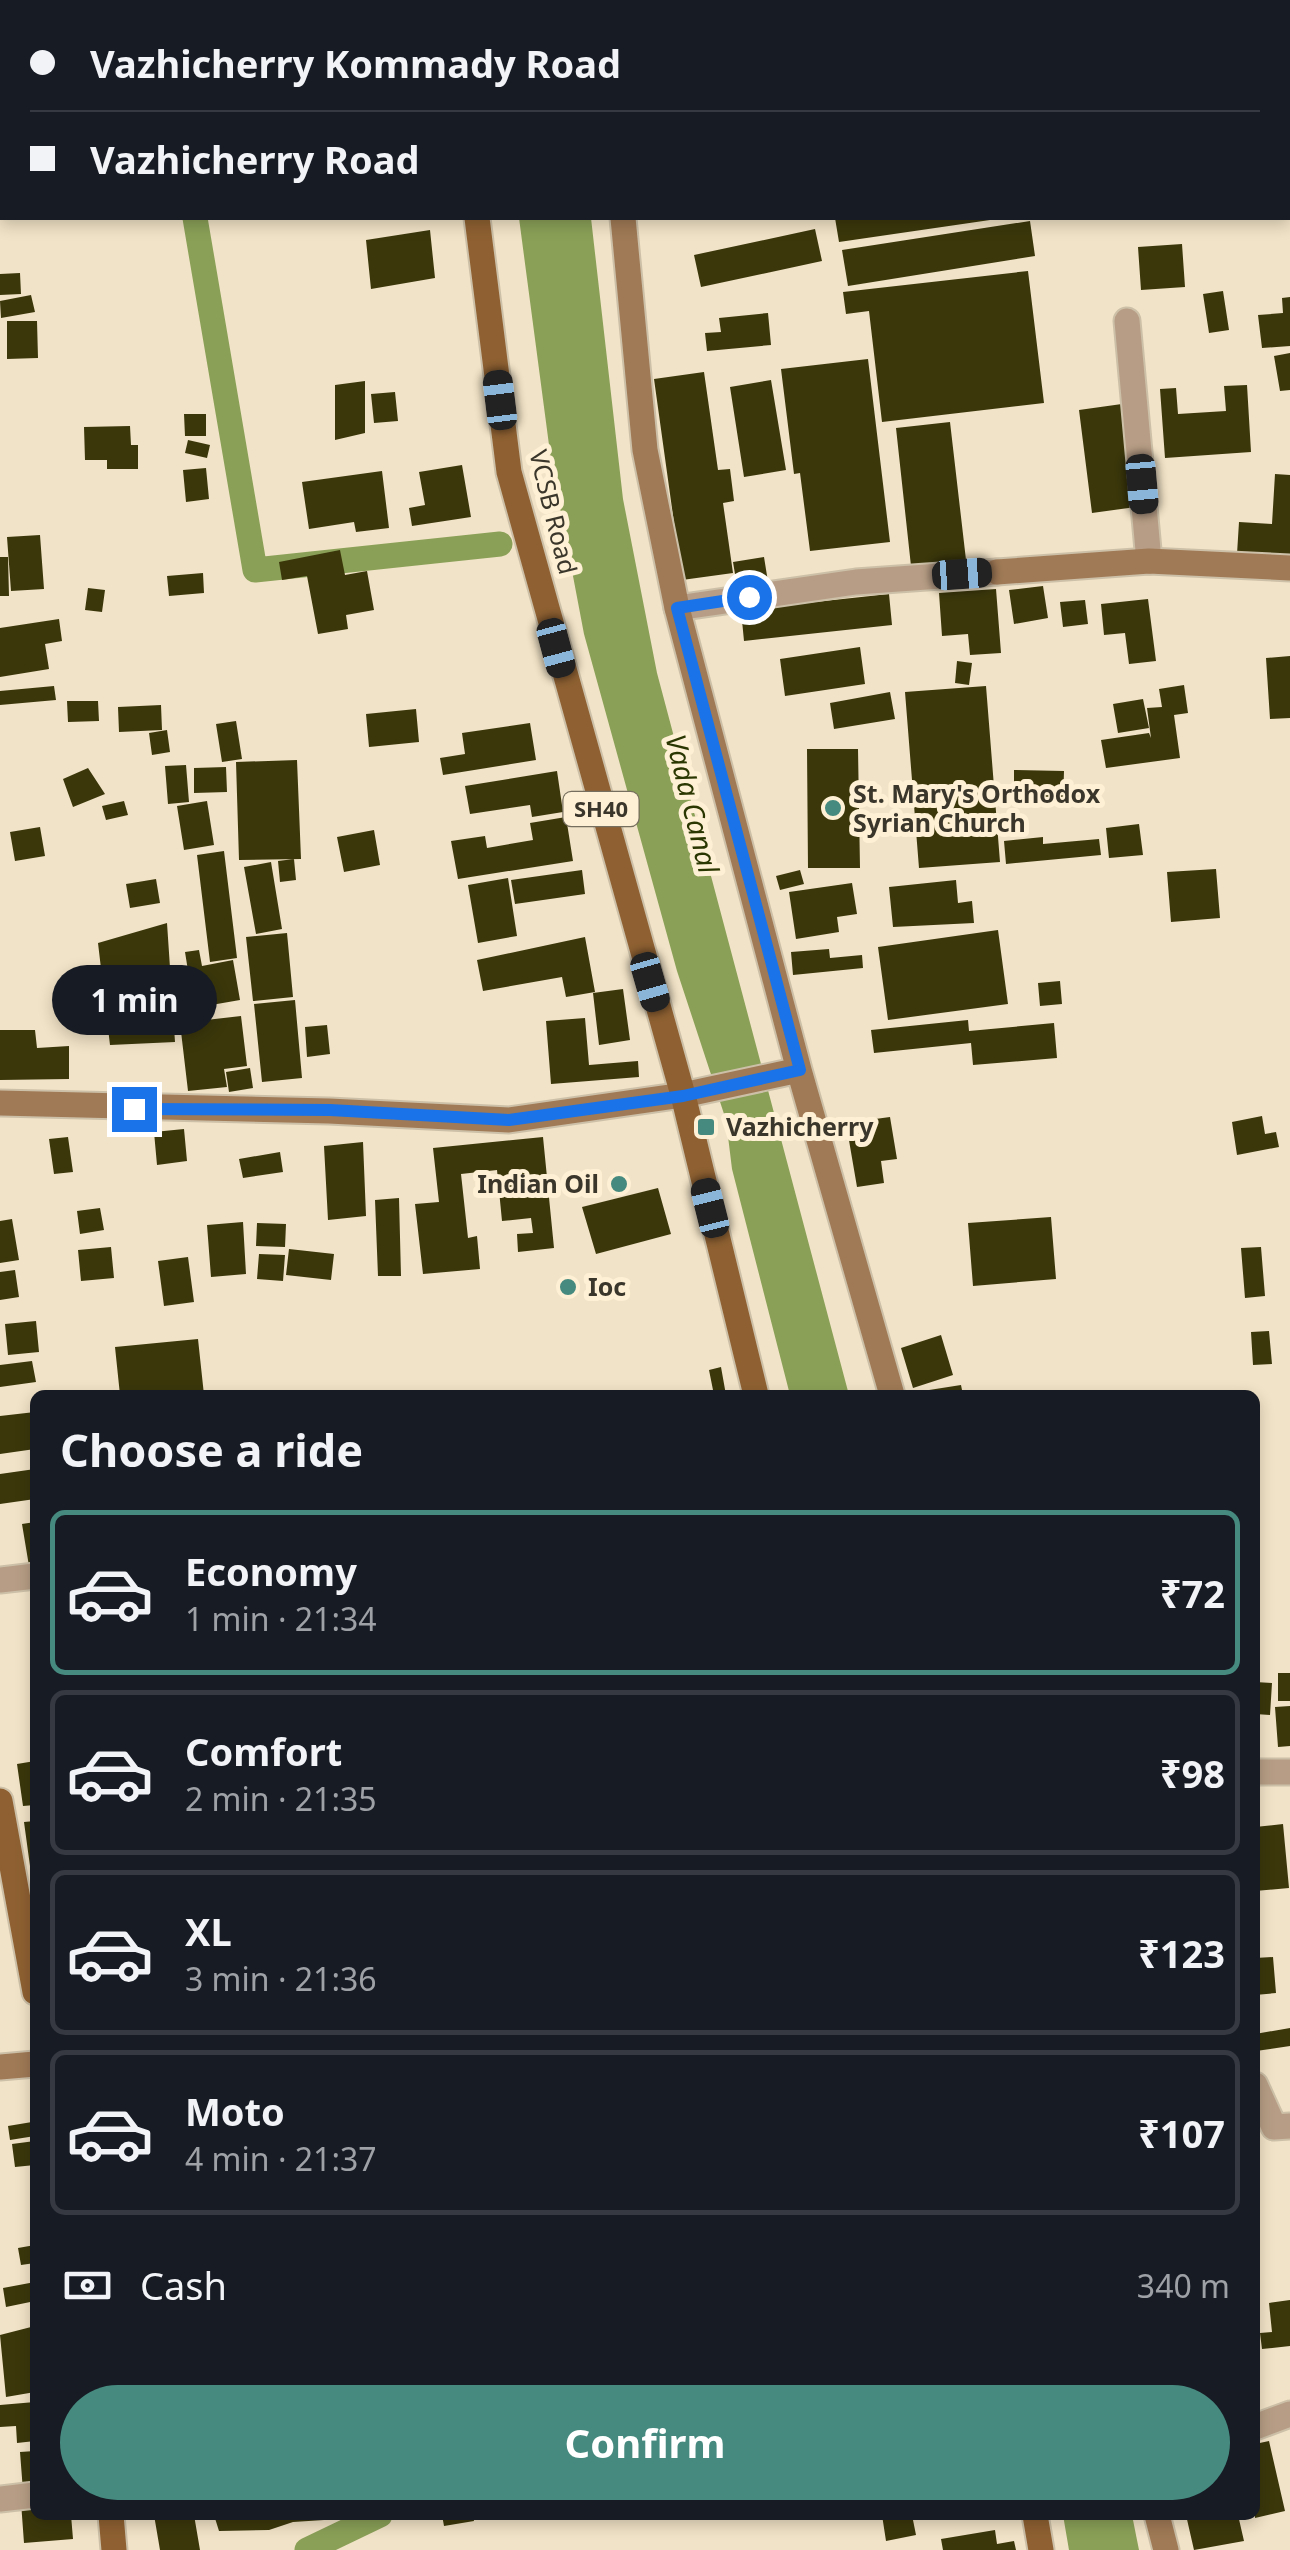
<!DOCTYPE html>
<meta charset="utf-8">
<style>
:root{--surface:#171b24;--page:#20242c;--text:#f1f3f6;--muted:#9ea1a6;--line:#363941;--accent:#468a7f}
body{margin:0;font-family:"Noto Sans",sans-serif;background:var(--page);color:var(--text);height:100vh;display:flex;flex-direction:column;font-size:38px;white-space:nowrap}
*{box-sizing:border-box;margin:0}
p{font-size:32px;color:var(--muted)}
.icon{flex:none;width:55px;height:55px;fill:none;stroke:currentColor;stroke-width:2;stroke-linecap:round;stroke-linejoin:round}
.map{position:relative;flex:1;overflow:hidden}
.details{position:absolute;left:30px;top:1390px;width:1230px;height:1130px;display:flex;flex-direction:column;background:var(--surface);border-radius:15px;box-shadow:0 5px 15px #0003}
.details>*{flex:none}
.guide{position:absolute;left:0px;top:0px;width:1290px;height:220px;box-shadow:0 5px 15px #0003;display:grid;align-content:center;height:220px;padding:0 30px;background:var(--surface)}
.end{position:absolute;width:45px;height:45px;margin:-22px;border:12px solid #1a73e8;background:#fff;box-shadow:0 0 0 5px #fff}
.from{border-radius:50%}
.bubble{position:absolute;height:70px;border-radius:35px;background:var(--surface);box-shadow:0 5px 15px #0003;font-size:32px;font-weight:700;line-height:70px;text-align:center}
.car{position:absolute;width:30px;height:60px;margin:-30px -15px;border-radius:12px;box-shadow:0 0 8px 2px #0007;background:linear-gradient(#222 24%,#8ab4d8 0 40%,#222 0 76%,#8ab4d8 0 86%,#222 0)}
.guide b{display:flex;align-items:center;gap:35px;height:95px;font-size:38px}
.guide b+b{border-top:2px solid var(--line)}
.guide i{width:25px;height:25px;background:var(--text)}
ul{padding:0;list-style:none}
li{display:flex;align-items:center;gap:30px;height:165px;margin:0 20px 15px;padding:0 10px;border:5px solid var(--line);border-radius:15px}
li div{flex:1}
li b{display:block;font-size:38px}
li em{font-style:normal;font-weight:700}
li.current{border-color:var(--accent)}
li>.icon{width:90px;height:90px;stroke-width:1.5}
h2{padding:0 30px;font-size:45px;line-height:120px}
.pay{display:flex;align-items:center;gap:25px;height:110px;padding:0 30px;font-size:38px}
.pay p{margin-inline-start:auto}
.button{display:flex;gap:20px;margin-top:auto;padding:20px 30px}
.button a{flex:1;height:115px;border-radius:60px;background:var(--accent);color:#fff;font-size:40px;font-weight:700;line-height:115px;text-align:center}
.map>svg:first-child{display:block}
</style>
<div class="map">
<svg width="1290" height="2550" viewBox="0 0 1290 2550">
<rect width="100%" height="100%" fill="#f1e3c7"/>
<path fill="#8aa057" d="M519 218H591L623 499 657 673 849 1395H790L732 1169 726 1120 677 971 584 634 551 460Z
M1063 2515H1132L1139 2550H1069Z"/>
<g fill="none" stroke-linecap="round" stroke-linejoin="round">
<path stroke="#8aa057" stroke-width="25" d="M0 114H2
M195 218 255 570 500 544
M307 2550 380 2515"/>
</g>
<path fill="#3b370b" d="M835 218H989L990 220 839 242Z
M1030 221 1035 256 848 286 842 250Z
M815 229 822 261 701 287 694 255Z
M430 230 435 278 371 289 366 240Z
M1182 244 1185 287 1141 290 1138 247Z
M1028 271 1044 403 882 422 869 311 846 314 843 292Z
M20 273 21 294 0 295V274Z
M1223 291 1229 330 1209 333 1203 294Z
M31 295 35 312 1 318 0 301Z
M1290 297V346L1262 348 1258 315 1283 313 1282 298Z
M768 313 771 345 707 351 705 333 721 332 719 318Z
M7 321H37L38 358 7 359Z
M1290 353V390L1280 391 1274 356Z
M868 359 890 542 810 551 800 473 794 474 781 369Z
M704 372 718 470 730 469 734 501 723 503 733 573 682 580 654 379Z
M771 380 786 470 744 477 730 387Z
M365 381V433L335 440V385Z
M1247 385 1251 452 1165 458 1160 389 1176 388 1178 414 1226 411 1224 386Z
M395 392 398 421 374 423 371 394Z
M1129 403 1143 506 1092 513 1079 410Z
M184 414H206V436H185Z
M950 422 966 560 911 566 896 428Z
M130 426 131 445H138V469H107V460H85L84 427Z
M188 440 210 445 207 458 185 453Z
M462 465 471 517 412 526 409 508 425 505 419 472Z
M206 468 209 499 186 502 183 470Z
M382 471 389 528 356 532 354 522 309 529 302 482Z
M1275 474 1290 475V555L1237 554 1239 522 1272 524Z
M40 535 44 589 11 591 7 537Z
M340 550 345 575 367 571 374 610 346 615 348 629 318 634 307 576 282 580 279 562Z
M0 557H8L9 596H0Z
M764 557 769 588 738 592 733 562Z
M203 573 204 593 169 596 167 576Z
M1043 586 1048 618 1014 624 1009 590Z
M88 588 105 590 102 612 85 610Z
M996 589 1001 653 970 655 968 634 942 636 939 593Z
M889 594 892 625 744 641 741 610Z
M1148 599 1156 661 1129 664 1125 633 1104 635 1101 604Z
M1085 600 1088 624 1063 627 1060 602Z
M59 619 62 641 45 644 49 669 0 677V628Z
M860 647 865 684 785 696 780 659Z
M1290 656V718L1270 719 1266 658Z
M957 661 972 663 969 685 955 683Z
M1184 685 1188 713 1174 715 1180 758 1106 768 1101 740 1149 733 1151 738 1147 708 1162 707 1159 689Z
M54 686 56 700 0 705V691Z
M986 686 1000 862 919 868 905 692Z
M890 692 895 719 834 729 830 703Z
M1143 699 1149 728 1118 733 1113 704Z
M67 701H98L99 721 68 722Z
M161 705 162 730 119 732 118 707Z
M416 709 419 742 369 747 366 714Z
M236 721 242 759 222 762 216 724Z
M530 723 536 760 443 775 440 758 465 754 462 733Z
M167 730 170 752 152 755 149 733Z
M807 749H858L860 868H808Z
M297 760 301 859 239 860 236 762Z
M186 765 189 802 168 804 165 766Z
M226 767 227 792 194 793V768Z
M88 768 105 794 73 807 63 779Z
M1014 770 1064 771 1063 804 1014 803Z
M557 771 563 812 532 817 530 805 470 814 465 786Z
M124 801 128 815 106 820 102 806Z
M207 801 214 845 184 850 177 806Z
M566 817 573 861 458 879 451 841 485 836 487 848 533 840 530 823Z
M1139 824 1143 855 1109 858 1106 828Z
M40 827 45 856 15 861 10 832Z
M374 830 380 865 344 872 337 837Z
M1043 837V844L1099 839 1101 855 1006 864 1004 841Z
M224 851 237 958 210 962 197 855Z
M294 859 296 880 280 882 278 861Z
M271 862 282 929 256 934 244 867Z
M1216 869 1220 918 1171 922 1167 872Z
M582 870 585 894 515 904 511 880Z
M800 870 804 884 780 890 776 876Z
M508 878 517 936 478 943 468 885Z
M156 879 160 903 130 908 126 884Z
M956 880 958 903 972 901 974 923 893 927 889 887Z
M852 883 857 914 837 917 839 932 796 939 789 892Z
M167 923 175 1042 110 1045 98 943Z
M998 930 1008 1004 888 1020 878 947Z
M287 933 293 997 253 1001 246 937Z
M585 937 595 992 566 997 562 977 483 991 477 960Z
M829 949 830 958 862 955 863 968 793 975 791 952Z
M199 950 202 966 233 960 240 1000 194 1008 185 952Z
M1060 981 1062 1004 1040 1006 1038 983Z
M623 989 630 1040 599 1045 593 993Z
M295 1000 302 1078 262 1082 254 1004Z
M241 1016 247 1066 224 1069 227 1087 188 1091 180 1023Z
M585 1018 589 1065 638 1061 639 1077 551 1084 546 1021Z
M968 1020 969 1031 1054 1023 1057 1058 973 1065 971 1043 874 1053 871 1030Z
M327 1025 330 1054 307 1057 305 1027Z
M0 1030H35L37 1048 69 1046V1079L0 1080Z
M250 1068 253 1088 229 1092 226 1072Z
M1262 1116 1265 1134 1276 1132 1279 1147 1237 1155 1232 1122Z
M890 1117 897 1159 881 1161 884 1183 857 1187 846 1123Z
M184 1129 187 1161 157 1165 154 1132Z
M68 1137 73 1172 54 1174 49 1139Z
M543 1137 554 1248 518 1252 517 1234 533 1233 531 1218 502 1221 497 1170 461 1174 468 1238 477 1236 480 1269 423 1274 415 1204 439 1202 433 1148Z
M363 1142 366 1216 328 1220 324 1146Z
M280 1152 283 1172 243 1178 239 1159Z
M658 1188 671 1234 596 1254 582 1207Z
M399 1198 401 1276H378L375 1200Z
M100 1208 104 1230 80 1234 77 1211Z
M1051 1217 1056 1279 973 1286 968 1223Z
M12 1219 19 1260 0 1263V1221Z
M243 1222 246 1274 211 1277 207 1225Z
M257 1223 286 1224 285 1247 256 1246Z
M111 1247 114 1278 81 1281 78 1250Z
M1261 1247 1265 1296 1245 1298 1241 1248Z
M289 1249 334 1254 331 1280 286 1275Z
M259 1254 285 1255 283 1281 257 1279Z
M188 1257 194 1302 164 1306 158 1261Z
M15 1270 19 1297 0 1300V1272Z
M36 1321 39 1352 8 1355 5 1324Z
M1269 1331 1272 1364 1253 1365 1251 1332Z
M941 1335 953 1375 913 1388 901 1348Z
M198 1339 204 1395H120L115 1347Z
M32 1361 36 1382 0 1387V1365Z
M721 1367 726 1395H714L709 1370Z
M961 1385 963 1395H910V1393Z
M35 1412V1449L0 1454V1416Z
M35 1469V1499L0 1504V1474Z
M35 1522V1565L29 1566 22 1524Z
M1278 1673H1290V1701H1278Z
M1255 1682 1272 1683 1270 1715 1255 1714Z
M1290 1706V1746L1278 1747 1275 1707Z
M35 1761V1805L23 1806 17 1764Z
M35 1821V1865L30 1866 24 1822Z
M1283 1824 1289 1888 1255 1891V1827Z
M1273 1957 1276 1993 1255 1995V1958Z
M1290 2028V2046L1256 2051 1255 2034Z
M32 2122 35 2136 10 2140 8 2126Z
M35 2141V2165L15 2167 12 2144Z
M35 2245V2263L21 2265 18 2248Z
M35 2282V2301L6 2307 3 2288Z
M1290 2300V2346L1262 2349 1260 2333 1272 2332 1269 2303Z
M35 2326V2392L6 2397 0 2335Z
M35 2402V2441L17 2443 16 2426 0 2427V2405Z
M1269 2441 1285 2511 1255 2518V2444Z
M35 2451V2490L23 2491 20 2452Z
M35 2501V2515H71L73 2539 24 2543 21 2502Z
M154 2515H194L200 2550H160Z
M214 2515H324V2520L293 2522 269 2530 219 2531Z
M442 2515H473L474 2521 444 2526Z
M882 2515H912L916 2535 886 2541Z
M1186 2515H1238L1244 2541 1194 2550Z
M995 2530 997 2544 1014 2541 1016 2550H943L941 2539Z"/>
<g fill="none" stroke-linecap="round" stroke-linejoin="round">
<defs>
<path id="minor" d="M1127 321 1149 561
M0 1580 35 1576
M1255 1772H1290
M1255 2085 1274 2127 1290 2126
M1255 2427 1290 2414
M0 2499 35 2495"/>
<path id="tertiary" d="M677 608 856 582 997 572"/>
<path id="secondary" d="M602 0V2
M623 218 645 450 677 608 799 1070 892 1395
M997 572 1149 561 1290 568
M0 1103 329 1111 509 1120 683 1095 799 1070
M0 2067 35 2064
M1157 2515 1166 2550"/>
<path id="primary" d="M449 0V2
M477 218 509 472 683 1095 756 1395
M0 1801 35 1992
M111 2515 114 2550
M1035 2515 1041 2550"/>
</defs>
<use href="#minor" stroke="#cdc0a8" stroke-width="29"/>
<use href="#tertiary" stroke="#cdc0a8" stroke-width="29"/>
<use href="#secondary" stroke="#cdc0a8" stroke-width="29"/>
<use href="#primary" stroke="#cdc0a8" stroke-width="29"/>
<use href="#minor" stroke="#b79d85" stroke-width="25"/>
<use href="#tertiary" stroke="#b79d85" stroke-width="25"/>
<use href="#secondary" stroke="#a07a56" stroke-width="25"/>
<use href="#primary" stroke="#8f6132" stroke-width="25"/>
</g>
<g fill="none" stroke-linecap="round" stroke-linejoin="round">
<path stroke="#1a73e8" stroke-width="12" d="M134 1109 330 1110 509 1120 683 1096 800 1070 677 608 749 597"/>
</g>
<g fill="#468a7f" stroke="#fef0d4" stroke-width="4">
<circle cx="833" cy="808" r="10"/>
<rect x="696" y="1117" width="20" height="20" rx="5"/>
<circle cx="619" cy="1184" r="10"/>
<circle cx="568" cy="1287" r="10"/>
</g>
<g text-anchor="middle" stroke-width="10" stroke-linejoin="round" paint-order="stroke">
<rect fill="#fef0d4" stroke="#766e5e" stroke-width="2.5" x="563.5" y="792" width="75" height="34" rx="8"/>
<g font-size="22" font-weight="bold" fill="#3b362b">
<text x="601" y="817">SH40</text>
</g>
<g font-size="25" fill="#3b362b" stroke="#fef0d4">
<text transform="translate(553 512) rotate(76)" y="9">VCSB Road</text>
</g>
<g font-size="25" font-weight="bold" fill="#3b362b" stroke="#fef0d4" text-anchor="start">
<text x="853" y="803">St. Mary's Orthodox<tspan x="853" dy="29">Syrian Church</tspan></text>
<text x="726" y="1136">Vazhicherry</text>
<text x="599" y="1193" text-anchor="end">Indian Oil</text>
<text x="588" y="1296">Ioc</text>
</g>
<g font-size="28" font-style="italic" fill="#2a3700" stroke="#fef0d4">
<text transform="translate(692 804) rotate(76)" y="10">Vada Canal</text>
</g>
</g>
</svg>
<i class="end from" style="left:749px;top:597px"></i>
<i class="end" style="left:134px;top:1109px"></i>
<div class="bubble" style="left:52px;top:965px;width:165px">1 min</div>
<i class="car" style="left:500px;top:400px;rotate:353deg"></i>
<i class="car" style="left:1142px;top:484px;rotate:175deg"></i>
<i class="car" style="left:962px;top:574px;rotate:86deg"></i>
<i class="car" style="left:556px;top:648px;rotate:165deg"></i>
<i class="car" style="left:650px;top:982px;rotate:164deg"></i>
<i class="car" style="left:710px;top:1208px;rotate:346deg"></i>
<div class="guide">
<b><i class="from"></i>Vazhicherry Kommady Road</b>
<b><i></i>Vazhicherry Road</b>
</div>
<section class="details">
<h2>Choose a ride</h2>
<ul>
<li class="current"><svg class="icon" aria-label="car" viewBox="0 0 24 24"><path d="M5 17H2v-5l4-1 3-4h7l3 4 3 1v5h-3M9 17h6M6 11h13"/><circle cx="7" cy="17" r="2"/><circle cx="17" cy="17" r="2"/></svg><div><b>Economy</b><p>1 min · 21:34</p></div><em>₹72</em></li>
<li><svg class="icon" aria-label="car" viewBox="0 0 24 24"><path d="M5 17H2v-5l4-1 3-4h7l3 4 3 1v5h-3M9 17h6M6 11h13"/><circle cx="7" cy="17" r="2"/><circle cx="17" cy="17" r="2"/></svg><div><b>Comfort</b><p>2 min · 21:35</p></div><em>₹98</em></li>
<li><svg class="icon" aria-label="car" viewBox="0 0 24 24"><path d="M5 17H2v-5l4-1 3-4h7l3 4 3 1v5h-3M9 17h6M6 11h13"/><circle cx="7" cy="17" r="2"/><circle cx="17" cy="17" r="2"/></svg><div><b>XL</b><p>3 min · 21:36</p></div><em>₹123</em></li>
<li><svg class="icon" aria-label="car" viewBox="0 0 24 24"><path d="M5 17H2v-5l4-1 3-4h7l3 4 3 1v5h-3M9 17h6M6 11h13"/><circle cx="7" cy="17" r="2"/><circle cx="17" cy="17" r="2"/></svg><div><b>Moto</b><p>4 min · 21:37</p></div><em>₹107</em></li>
</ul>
<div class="pay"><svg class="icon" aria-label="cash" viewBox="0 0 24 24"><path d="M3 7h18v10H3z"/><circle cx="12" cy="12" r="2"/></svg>Cash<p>340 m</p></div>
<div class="button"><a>Confirm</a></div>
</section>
</div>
